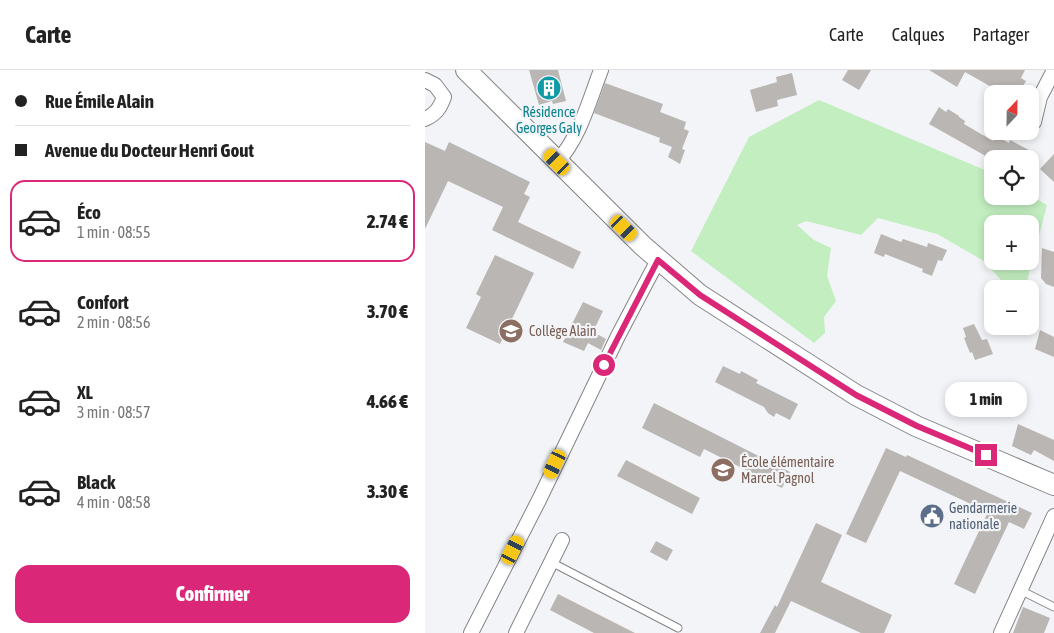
<!DOCTYPE html>
<html lang="fr">
<meta charset="utf-8">
<style>
:root{--surface:#fff;--page:#f6f6f6;--text:#222;--muted:#767676;--line:#e0e0e0;--accent:#db2777}
body{margin:0;font-family:"Asap Condensed",sans-serif;background:var(--page);color:var(--text);height:100vh;display:flex;flex-direction:column;font-size:19px;white-space:nowrap}
*{box-sizing:border-box;margin:0}
p{font-size:16px;color:var(--muted)}
.icon{flex:none;width:28px;height:28px;fill:none;stroke:currentColor;stroke-width:2;stroke-linecap:round;stroke-linejoin:round}
.map{position:relative;flex:1;overflow:hidden}
.drawer{display:flex;flex-direction:column;background:var(--surface);width:425px}
.drawer>*{flex:none}
.top-card{display:grid;align-content:center;height:110px;padding:0 15px;background:var(--surface)}
.needle{width:32px;rotate:22deg}
.buttons{position:absolute;left:559px;top:15px;display:grid;gap:10px}
.buttons a{display:grid;place-items:center;width:55px;height:55px;border-radius:10px;background:var(--surface);box-shadow:0 2px 8px #0003;font-size:25px}
.end{position:absolute;width:22px;height:22px;margin:-11px;border:6px solid #db2777;background:#fff;box-shadow:0 0 0 2px #fff}
.from{border-radius:50%}
.bubble{position:absolute;height:35px;border-radius:15px;background:var(--surface);box-shadow:0 2px 8px #0003;font-size:16px;font-weight:800;line-height:35px;text-align:center}
.car{position:absolute;width:15px;height:30px;margin:-15px -8px;border-radius:6px;box-shadow:0 0 4px 1px #0007;background:linear-gradient(#f5c518 24%,#345 0 40%,#f5c518 0 76%,#345 0 86%,#f5c518 0)}
.top-card b{display:flex;align-items:center;gap:18px;height:48px;font-size:19px}
.top-card b+b{border-top:1px solid var(--line)}
.top-card i{width:12px;height:12px;background:var(--text)}
ul{padding:0;list-style:none}
li{display:flex;align-items:center;gap:15px;height:82px;margin:0 10px 8px;padding:0 5px;border:2px solid transparent;border-radius:15px}
li div{flex:1}
li b{display:block;font-size:19px}
li em{font-style:normal;font-weight:800}
li.selected{border-color:var(--accent)}
li>.icon{width:45px;height:45px;stroke-width:1.5}
.cta{display:flex;gap:10px;margin-top:auto;padding:10px 15px}
.cta a{flex:1;height:58px;border-radius:15px;background:var(--accent);color:#fff;font-size:20px;font-weight:800;line-height:58px;text-align:center}
header{display:flex;align-items:center;gap:30px;box-sizing:border-box;height:70px;padding:0 25px;background:var(--surface);border-bottom:1px solid var(--line)}
header strong{font-size:24px}
nav{display:flex;gap:28px;margin-inline-start:auto;font-size:18px}
main{display:flex;flex:1;min-height:0}
.map>svg:first-child{display:block}
</style>
<header>
<strong>Carte</strong>
<nav><a>Carte</a><a>Calques</a><a>Partager</a></nav>
</header>
<main>
<section class="drawer">
<div class="top-card">
<b><i class="from"></i>Rue Émile Alain</b>
<b><i></i>Avenue du Docteur Henri Gout</b>
</div>
<ul>
<li class="selected"><svg class="icon" aria-label="car" viewBox="0 0 24 24"><path d="M5 17H2v-5l4-1 3-4h7l3 4 3 1v5h-3M9 17h6M6 11h13"/><circle cx="7" cy="17" r="2"/><circle cx="17" cy="17" r="2"/></svg><div><b>Éco</b><p>1 min · 08:55</p></div><em>2.74 €</em></li>
<li><svg class="icon" aria-label="car" viewBox="0 0 24 24"><path d="M5 17H2v-5l4-1 3-4h7l3 4 3 1v5h-3M9 17h6M6 11h13"/><circle cx="7" cy="17" r="2"/><circle cx="17" cy="17" r="2"/></svg><div><b>Confort</b><p>2 min · 08:56</p></div><em>3.70 €</em></li>
<li><svg class="icon" aria-label="car" viewBox="0 0 24 24"><path d="M5 17H2v-5l4-1 3-4h7l3 4 3 1v5h-3M9 17h6M6 11h13"/><circle cx="7" cy="17" r="2"/><circle cx="17" cy="17" r="2"/></svg><div><b>XL</b><p>3 min · 08:57</p></div><em>4.66 €</em></li>
<li><svg class="icon" aria-label="car" viewBox="0 0 24 24"><path d="M5 17H2v-5l4-1 3-4h7l3 4 3 1v5h-3M9 17h6M6 11h13"/><circle cx="7" cy="17" r="2"/><circle cx="17" cy="17" r="2"/></svg><div><b>Black</b><p>4 min · 08:58</p></div><em>3.30 €</em></li>
</ul>
<div class="cta"><a>Confirmer</a></div>
</section>
<div class="map">
<svg width="629" height="563" viewBox="0 0 629 563">
<rect width="100%" height="100%" fill="#f3f4f7"/>
<path fill="#c2eec0" fill-rule="evenodd" d="M394 30 567 103 568 126H605V125L622 135 600 219H584L559 191 512 164 453 148 436 165 381 151 372 155 389 170 406 178 402 206 411 231 399 247 400 263 389 273 266 181 324 67ZM568 154H605V191H568Z"/>
<path fill="#b9b6b3" d="M104 0H133L141 31 128 34 127 31 114 35Z
M423 0H446L434 20 417 10Z
M504 0H600L596 8 601 11 593 24H567L570 19 540 2 532 17Z
M367 3 372 25 352 30 353 36 331 42 325 20 352 12 351 7Z
M180 13 238 34 235 42 261 52 259 59 264 61 257 79 260 80 255 94 243 87 247 77 234 72 235 68 169 43Z
M514 37 521 42 523 39 534 46V47L540 51 539 54 568 71 571 66 584 73 585 70 604 80 600 89H566L504 54Z
M0 72 20 81 24 72 105 112 99 124 105 127 93 152 156 182 148 199 67 160 78 137 23 111 0 159Z
M629 84V112L615 99Z
M456 164 476 172 478 169 502 177 503 173 522 180 517 191 513 190 507 206 497 202 498 199 460 184 459 187 449 183Z
M617 178 629 182V217L621 214 616 208Z
M70 185 109 203 75 274 41 258 56 227 51 224Z
M158 232 178 241 168 262 181 269 176 280 163 273 159 281 138 272Z
M549 254 557 270 562 269 568 284 550 290 547 282 545 283 539 268 541 267 538 258Z
M615 260 629 267V287L610 279Z
M298 296 315 304 316 301 333 310 331 313 373 334 365 350 351 343 349 347 343 343 339 337 290 312Z
M229 333 365 402 357 418 279 379 275 387 217 358Z
M593 354 629 370V391L609 380 606 385 587 376Z
M461 378 481 387 482 385 607 443 599 459 584 452 550 524 529 514 563 442 475 401 441 473 421 464Z
M201 390 275 428 267 444 192 406Z
M391 453 417 465 396 512 467 545 459 563H436L366 531 350 563H335L350 535 352 537Z
M231 471 248 480 242 491 225 482Z
M133 524 210 563H169L125 540Z
M598 537 625 548 619 563H588Z"/>
<g fill="none" stroke-linecap="round" stroke-linejoin="round">
<defs>
<path id="service" d="M126 492 253 558
M595 520 629 537"/>
<path id="minor" d="M0 10 10 15 19 27C15 38 11 44 0 49
M609 52 615 27 629 0
M132 92C155 67 164 31 176 0
M46 563 114 430 193 266 233 190
M91 563 137 470
M576 563 629 446"/>
<path id="secondary" d="M41 0 218 176 275 225 431 325 491 356 629 415"/>
</defs>
<use href="#service" stroke="#848487" stroke-width="9"/>
<use href="#minor" stroke="#848487" stroke-width="16"/>
<use href="#secondary" stroke="#848487" stroke-width="22"/>
<use href="#service" stroke="#fff" stroke-width="7"/>
<use href="#minor" stroke="#fff" stroke-width="14"/>
<use href="#secondary" stroke="#fff" stroke-width="20"/>
</g>
<g fill="none" stroke-linecap="round" stroke-linejoin="round">
<path stroke="#db2777" stroke-width="6" d="M179 295 233 190 275 225 431 325 492 356 561 385"/>
</g>
<defs>
<symbol id="building-disc" viewBox="-11 -11 22 22"><circle r="9.5" fill="#0f9aa8" stroke="#f3f4f7"/><path d="M-4-6H4V6H1V3H-1V6H-4ZM-2.5-4.3h1.7v1.8h-1.7ZM.8-4.3h1.7v1.8H.8ZM-2.5-1h1.7V.8h-1.7ZM.8-1h1.7V.8H.8Z" fill="#fff"/></symbol>
<symbol id="school-disc" viewBox="-11 -11 22 22"><circle r="9.5" fill="#8d6e63" stroke="#f3f4f7"/><path d="M0-5L7-2L0 1L-7-2ZM-4 1L0 2.5L4 1V4Q0 6-4 4Z" fill="#fff"/></symbol>
<symbol id="civic-disc" viewBox="-11 -11 22 22"><circle r="9.5" fill="#5c6f8a" stroke="#f3f4f7"/><path d="M-.6-6.5H3V-4.5H.6V-3L4-1V1h2V6H-6V1h2V-1L-.6-3ZM-1.2 2.5V6h2.4V2.5Z" fill="#fff"/></symbol>
</defs>
<g fill-rule="evenodd">
<use href="#building-disc" x="110" y="4" width="28" height="28"/>
<use href="#school-disc" x="72" y="247" width="28" height="28"/>
<use href="#school-disc" x="284" y="386" width="28" height="28"/>
<use href="#civic-disc" x="493" y="432" width="28" height="28"/>
</g>
<g text-anchor="middle" stroke-width="4.5" stroke-linejoin="round" paint-order="stroke">
<g font-size="14" fill="#0d838f" stroke="#f3f4f7">
<text x="124" y="47">Résidence<tspan x="124" dy="16">Georges Galy</tspan></text>
</g>
<g font-size="14" fill="#785e54" stroke="#f3f4f7" text-anchor="start">
<text x="104" y="266">Collège Alain</text>
<text x="316" y="397">École élémentaire<tspan x="316" dy="16">Marcel Pagnol</tspan></text>
</g>
<g font-size="14" fill="#4e5e75" stroke="#f3f4f7" text-anchor="start">
<text x="524" y="443">Gendarmerie<tspan x="524" dy="16">nationale</tspan></text>
</g>
</g>
</svg>
<div class="buttons">
<a><svg class="needle" viewBox="-14 -14 28 28"><path d="M0-13l5 13h-10z" fill="#e53935"/><path d="M0 13l5-13h-10z" fill="#767676"/></svg></a>
<a><svg class="icon" aria-label="locate" viewBox="0 0 24 24"><circle cx="12" cy="12" r="6"/><path d="M12 2v4M12 18v4M2 12h4M18 12h4"/></svg></a>
<a>+</a>
<a>−</a>
</div>
<i class="end from" style="left:179px;top:295px"></i>
<i class="end" style="left:561px;top:385px"></i>
<div class="bubble" style="left:520px;top:312px;width:82px">1 min</div>
<i class="car" style="left:132px;top:92px;rotate:315deg"></i>
<i class="car" style="left:199px;top:158px;rotate:134deg"></i>
<i class="car" style="left:130px;top:394px;rotate:205deg"></i>
<i class="car" style="left:88px;top:480px;rotate:27deg"></i>
</div>
</main>
